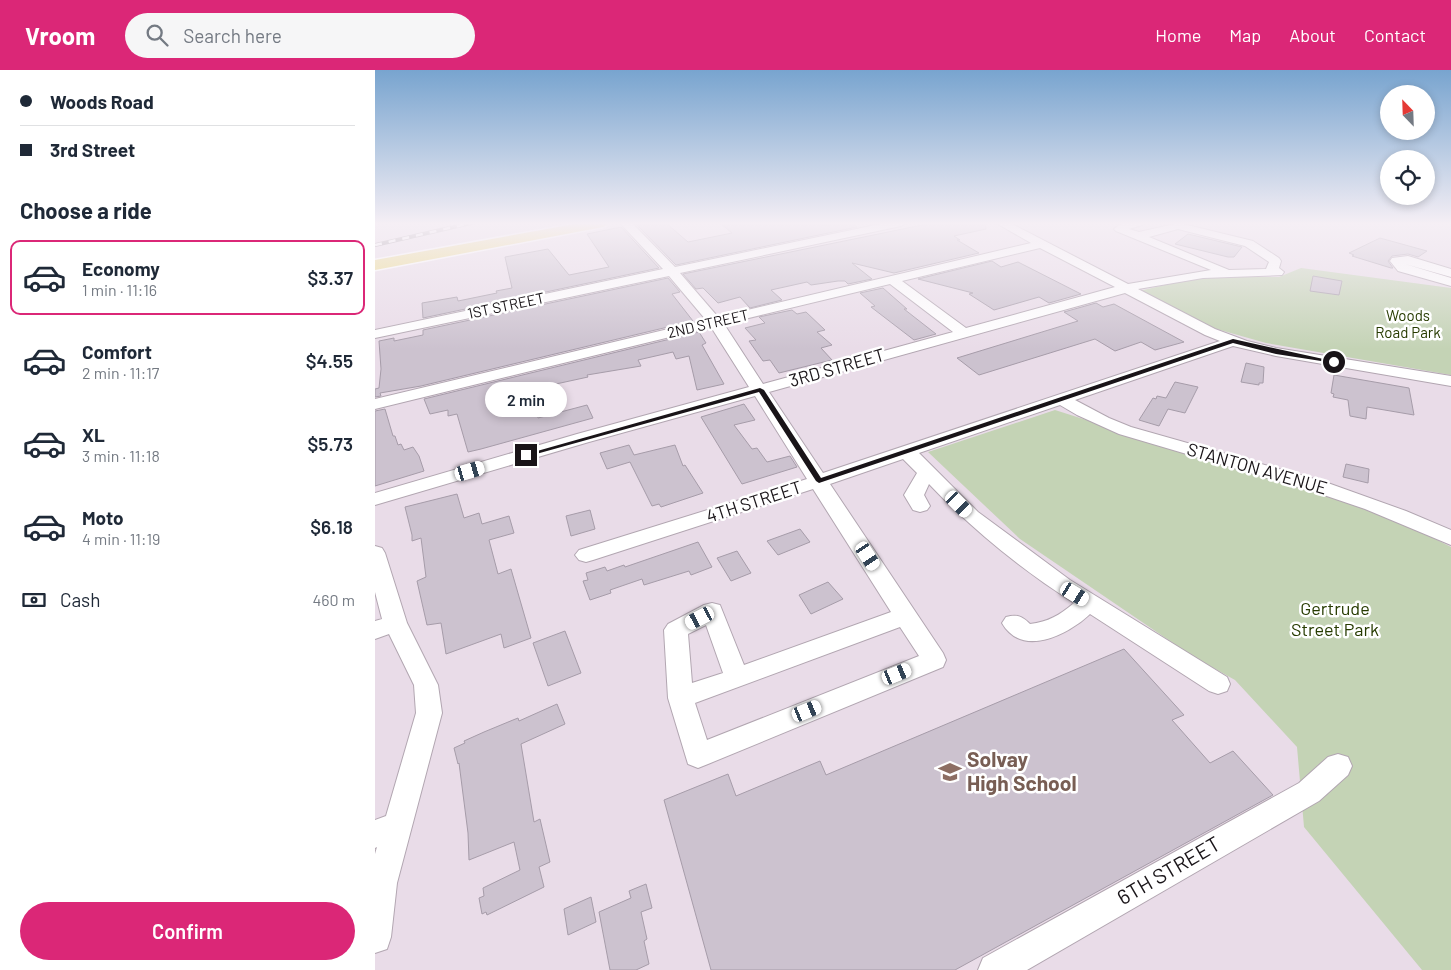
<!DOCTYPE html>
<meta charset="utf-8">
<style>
:root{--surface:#fff;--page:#f6f6f7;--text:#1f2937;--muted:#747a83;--line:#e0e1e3;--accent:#db2777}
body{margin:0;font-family:Barlow,sans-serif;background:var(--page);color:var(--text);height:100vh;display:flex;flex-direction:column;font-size:19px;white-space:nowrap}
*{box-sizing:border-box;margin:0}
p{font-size:16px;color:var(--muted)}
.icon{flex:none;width:28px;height:28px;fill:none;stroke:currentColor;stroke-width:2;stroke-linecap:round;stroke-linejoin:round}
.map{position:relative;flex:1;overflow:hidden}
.drawer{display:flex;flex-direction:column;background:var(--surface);width:375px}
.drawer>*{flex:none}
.top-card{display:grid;align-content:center;height:110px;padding:0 20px;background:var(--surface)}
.needle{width:32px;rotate:337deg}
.fabs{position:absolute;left:1005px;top:15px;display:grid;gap:10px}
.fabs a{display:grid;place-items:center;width:55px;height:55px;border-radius:50%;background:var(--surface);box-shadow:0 2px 8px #0003;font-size:25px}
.end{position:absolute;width:22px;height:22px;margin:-11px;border:6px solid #191418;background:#fff;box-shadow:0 0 0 2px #fff}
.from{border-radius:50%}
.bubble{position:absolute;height:35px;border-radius:18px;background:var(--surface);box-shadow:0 2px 8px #0003;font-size:16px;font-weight:600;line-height:35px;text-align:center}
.car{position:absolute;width:15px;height:30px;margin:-15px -8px;border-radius:6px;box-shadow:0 0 4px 1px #0007;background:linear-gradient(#fff 24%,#345 0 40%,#fff 0 76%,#345 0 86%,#fff 0)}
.top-card b{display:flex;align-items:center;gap:18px;height:48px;font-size:19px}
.top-card b+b{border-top:1px solid var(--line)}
.top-card i{width:12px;height:12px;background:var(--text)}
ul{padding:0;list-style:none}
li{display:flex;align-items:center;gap:15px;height:75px;margin:0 10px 8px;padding:0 10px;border:2px solid transparent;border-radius:10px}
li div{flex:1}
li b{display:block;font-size:19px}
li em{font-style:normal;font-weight:600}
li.active{border-color:var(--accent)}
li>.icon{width:45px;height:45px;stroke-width:1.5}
h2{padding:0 20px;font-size:22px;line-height:60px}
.pay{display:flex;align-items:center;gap:12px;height:55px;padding:0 20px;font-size:19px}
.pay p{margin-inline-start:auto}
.primary-button{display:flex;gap:10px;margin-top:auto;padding:10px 20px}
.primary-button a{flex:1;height:58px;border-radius:30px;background:var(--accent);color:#fff;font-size:20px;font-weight:600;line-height:58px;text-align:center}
header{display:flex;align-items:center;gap:30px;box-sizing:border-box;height:70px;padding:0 25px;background:var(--accent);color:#fff}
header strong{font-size:24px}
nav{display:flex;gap:28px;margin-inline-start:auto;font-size:18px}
.search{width:350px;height:45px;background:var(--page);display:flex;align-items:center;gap:12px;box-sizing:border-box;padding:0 18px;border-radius:28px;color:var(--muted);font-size:19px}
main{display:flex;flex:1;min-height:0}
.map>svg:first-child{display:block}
</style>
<header>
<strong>Vroom</strong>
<div class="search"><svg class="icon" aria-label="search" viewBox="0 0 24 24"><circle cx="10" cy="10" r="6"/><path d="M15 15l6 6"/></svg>Search here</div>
<nav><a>Home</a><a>Map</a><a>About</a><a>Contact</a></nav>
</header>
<main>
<section class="drawer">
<div class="top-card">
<b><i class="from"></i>Woods Road</b>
<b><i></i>3rd Street</b>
</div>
<h2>Choose a ride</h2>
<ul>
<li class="active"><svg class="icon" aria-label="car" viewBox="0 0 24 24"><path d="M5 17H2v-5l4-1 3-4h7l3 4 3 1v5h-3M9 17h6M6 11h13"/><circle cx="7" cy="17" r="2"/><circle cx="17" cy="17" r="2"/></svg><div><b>Economy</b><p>1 min · 11:16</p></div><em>$3.37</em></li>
<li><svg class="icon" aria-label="car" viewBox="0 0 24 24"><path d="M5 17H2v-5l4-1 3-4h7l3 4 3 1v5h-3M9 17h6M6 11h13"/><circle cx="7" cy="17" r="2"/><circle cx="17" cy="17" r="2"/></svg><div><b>Comfort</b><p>2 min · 11:17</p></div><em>$4.55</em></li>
<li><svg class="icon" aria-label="car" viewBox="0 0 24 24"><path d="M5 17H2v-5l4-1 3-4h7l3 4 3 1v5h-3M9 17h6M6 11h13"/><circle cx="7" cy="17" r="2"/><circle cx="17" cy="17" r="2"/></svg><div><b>XL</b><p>3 min · 11:18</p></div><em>$5.73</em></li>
<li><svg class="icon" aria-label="car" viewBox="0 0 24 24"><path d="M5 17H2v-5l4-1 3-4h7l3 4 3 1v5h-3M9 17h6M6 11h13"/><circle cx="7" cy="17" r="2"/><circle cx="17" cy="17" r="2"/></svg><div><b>Moto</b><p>4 min · 11:19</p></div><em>$6.18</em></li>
</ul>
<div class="pay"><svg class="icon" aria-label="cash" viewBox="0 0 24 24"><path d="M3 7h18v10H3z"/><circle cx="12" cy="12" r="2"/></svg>Cash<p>460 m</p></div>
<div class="primary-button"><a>Confirm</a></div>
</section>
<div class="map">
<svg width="1076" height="900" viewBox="0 0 1076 900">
<rect width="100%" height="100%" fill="#e9dce8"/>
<path fill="#c4d3b5" d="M926 198 1076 218V305L891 273 838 258 764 221 824 207H904Z
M680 340 1017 447 1076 477V900H1047L929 757 922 677 860 610 817 586 645 469 553 382Z"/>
<path fill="#ccc2cf" stroke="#a69ca9" d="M268 153H291L313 172 357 163 345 153H446L449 155 476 153 482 157 301 195 261 154Z
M557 153H610L611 159 579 166 585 170H582L604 183 519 203 477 193 497 209 473 214 470 211H463L436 215 432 212 396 220 407 230 375 238 365 227 343 233 328 218 321 219 308 204Z
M246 157 284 198 48 248 47 233 82 227 83 231 122 223 121 221 137 218 130 187 173 179 194 205 234 197 212 164Z
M813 164 867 177 859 187H853L800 174Z
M1005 168 1052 181 1043 187 1033 184 1017 186 1013 191 1018 198H1016L977 186 979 185 974 183Z
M617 191 626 197 643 192 706 224 674 233 664 227 619 240 594 224 598 223 543 209Z
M938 206 967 211 964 225 935 221Z
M293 208 305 222 297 224 318 251 46 316 5 323 6 326 0 327V319L4 318 6 299 4 271 19 268V271L48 265V260Z
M508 218 532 239H529L561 264 539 270 496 237 500 236 485 223Z
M721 233 728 237 739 234 809 272 780 280 766 272 740 281 720 269 604 305 582 288 703 251 689 242Z
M417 240 422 244 431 242 450 260 442 262 457 275 446 278 457 290 404 303 395 290 388 291 374 271 381 270 370 258 390 253 384 247Z
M324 262 331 273 327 275 349 314 322 320 314 286 301 289 298 282 263 290 266 296 212 305 213 307 158 319 163 348 212 335 218 348 106 379 93 382 82 344 73 346V340L55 344 49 329Z
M871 293 889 297 888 313H884V315L866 312Z
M959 305 1034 318 1039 345 992 337 991 349 975 346 973 330 958 327 959 324 956 323Z
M800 312 823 317 810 343 793 339 784 356 764 350 778 328 781 329 782 326 791 328Z
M369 334 380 350 359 355 377 379 382 378 392 392 415 386 422 397 367 414 326 347Z
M10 339 18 366H20L23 375 26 374 29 380 38 377 44 386 49 401 0 416V341Z
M254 375 259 385 300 375 308 396 310 395 328 423 286 437 284 434 277 436 255 392 232 399 225 383Z
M971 394 994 399 993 413 968 407Z
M82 424 89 448 104 443 107 454 134 446 139 463 114 470 123 504 136 499 156 568 129 578 126 564 71 584 66 553 52 555 42 511 51 507 46 468 37 471V465L30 437Z
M215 440 220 459 196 466 191 446Z
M425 459 435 472 403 485 392 471Z
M323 472 337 497 316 505 314 501 269 515 267 509 235 520 236 523 215 530 208 511 213 510 211 503 230 497 232 501 249 495 250 497Z
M362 481 376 503 356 511 342 488Z
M453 512 468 529 436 544 424 525Z
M190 561 206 603 173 616 158 573Z
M749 579 809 645 797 650 835 693 858 681 898 725 580 900H336L289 730 353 704 361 726 445 691 451 705Z
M182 634 190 654 146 674 159 752 165 749 175 792 164 797 169 817 112 845 111 842 107 844 104 828 109 826 108 818 145 800 139 772 94 790 93 763 84 693 83 694 79 678 90 673 89 671 109 662 138 650 143 648 144 651Z
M271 814 277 838 266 842 272 869 269 871 274 894 261 900H235L224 842 256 828 254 821Z
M216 827 221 852 193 865 189 839Z"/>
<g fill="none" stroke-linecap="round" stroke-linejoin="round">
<defs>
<path id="minor" d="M245 153H257L300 197 510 153H532L526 156 305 203 343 247 656 173 621 153H635L753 214 836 200 741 161 739 159 744 155 750 153H769L767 155 754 159 764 162 804 153 878 171 904 188 906 191 904 198 909 202 907 205 828 208 763 219 840 259 872 271 901 278 1076 306V316L901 286 858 276 700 330 734 348 756 357 950 412 1031 441 1076 460V475L990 439 937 421 744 364 702 345 685 335 544 383 603 442 695 510 852 607 855 614 852 621 843 624 834 621 715 544C693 565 647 588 627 553L631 547C642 544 647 546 655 554 673 552 685 545 699 533 646 499 597 459 554 414L549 425 555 436 552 440 545 442 538 440 529 425 542 403 528 389 455 414 568 583 571 590 568 597 333 694 323 698 313 694 293 628 289 560 293 554 329 535 337 533 345 535 369 595 516 542 438 419 218 490 211 492 204 490 200 485 204 480 432 409 380 326 214 372 0 435V423L202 364 374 317 336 257 0 339V329L331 250 294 206 0 268V260L288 199ZM803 159 870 176 894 192 891 199 854 200 774 167ZM665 178 740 217 591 258 527 211ZM515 214 578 262 388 314 349 254ZM750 223 830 265 845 271 448 403 394 322ZM331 555 348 603 317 613 313 564ZM525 557 544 586 332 670 320 633Z
M1033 186 1076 199V207L1030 194 1076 208V216L1023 201 1015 191 1017 188Z
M0 476 7 478 10 483 32 553 63 615 67 643 22 813 16 867 12 879 0 883V784L2 777 0 778V750L11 746 41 643 39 615 14 564 0 569V551L7 549 0 522Z
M963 684 973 687 977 696 973 705 944 731 652 900H603L608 888 924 713 953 687Z"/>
<path id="major" d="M205 153H235L228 157 0 200V190Z"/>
</defs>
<use href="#minor" stroke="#b2a6b1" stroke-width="2"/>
<use href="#major" stroke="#fff" stroke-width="3"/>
<use href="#minor" fill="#fff" fill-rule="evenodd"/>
<use href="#major" fill="#ebda82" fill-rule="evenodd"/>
<defs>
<path id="rail" d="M0 175 96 153"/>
</defs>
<use href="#rail" stroke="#8a8189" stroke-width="4"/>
<use href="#rail" stroke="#fff" stroke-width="2.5" stroke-dasharray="7" stroke-linecap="butt"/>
</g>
<linearGradient id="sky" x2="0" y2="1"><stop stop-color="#78a4cf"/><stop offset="0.55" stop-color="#f5eff5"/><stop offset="1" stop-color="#f5eff5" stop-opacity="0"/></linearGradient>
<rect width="1076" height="279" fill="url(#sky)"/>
<path fill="#191418" d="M858 269 962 292 959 293 901 284 858 273 444 413 441 411 384 322 154 386 148 385 385 318 389 320 446 408Z"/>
<defs>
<symbol id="school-bare" viewBox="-9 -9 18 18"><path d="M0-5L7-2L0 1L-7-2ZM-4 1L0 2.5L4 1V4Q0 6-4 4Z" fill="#8d6e63" stroke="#fff" stroke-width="2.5" paint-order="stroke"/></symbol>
</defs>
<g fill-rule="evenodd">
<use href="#school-bare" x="559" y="686" width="32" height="32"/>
</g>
<g text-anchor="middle" stroke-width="5" stroke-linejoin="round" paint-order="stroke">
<g font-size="15" fill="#191418" stroke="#fff">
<text transform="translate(131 236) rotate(-12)" y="5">1ST STREET</text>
<text transform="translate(333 254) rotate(-13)" y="5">2ND STREET</text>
</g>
<g font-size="15" fill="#273b01" stroke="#fff">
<text x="1033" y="251">Woods<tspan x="1033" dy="17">Road Park</tspan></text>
</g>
<g font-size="18" fill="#191418" stroke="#fff">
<text transform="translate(462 298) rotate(-16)" y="6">3RD STREET</text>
<text transform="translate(882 399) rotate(16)" y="6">STANTON AVENUE</text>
<text transform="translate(379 432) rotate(-18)" y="6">4TH STREET</text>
</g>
<g font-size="18" fill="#273b01" stroke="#fff">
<text x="960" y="545">Gertrude<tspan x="960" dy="21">Street Park</tspan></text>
</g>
<g font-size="21" font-weight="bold" fill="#785e54" stroke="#fff" text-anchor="start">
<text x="592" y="697">Solvay<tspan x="592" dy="24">High School</tspan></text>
</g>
<g font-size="21" fill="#191418" stroke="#fff">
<text transform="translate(794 801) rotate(-30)" y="7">6TH STREET</text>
</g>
</g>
</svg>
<div class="fabs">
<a><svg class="needle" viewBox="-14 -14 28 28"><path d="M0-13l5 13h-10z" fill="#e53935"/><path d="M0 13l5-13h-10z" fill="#747a83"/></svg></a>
<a><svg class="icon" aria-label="locate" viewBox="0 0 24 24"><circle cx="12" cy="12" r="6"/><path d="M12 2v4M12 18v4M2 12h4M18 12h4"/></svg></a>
</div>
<i class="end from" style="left:959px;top:292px"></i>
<i class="end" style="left:151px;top:385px"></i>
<div class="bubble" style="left:110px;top:312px;width:82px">2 min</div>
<i class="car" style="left:95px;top:401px;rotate:74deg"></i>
<i class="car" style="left:584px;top:434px;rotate:135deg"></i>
<i class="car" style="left:493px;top:486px;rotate:147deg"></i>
<i class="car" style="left:700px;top:524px;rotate:121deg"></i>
<i class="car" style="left:325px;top:548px;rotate:243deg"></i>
<i class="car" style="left:522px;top:604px;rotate:68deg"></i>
<i class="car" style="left:432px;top:641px;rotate:68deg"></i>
</div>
</main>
